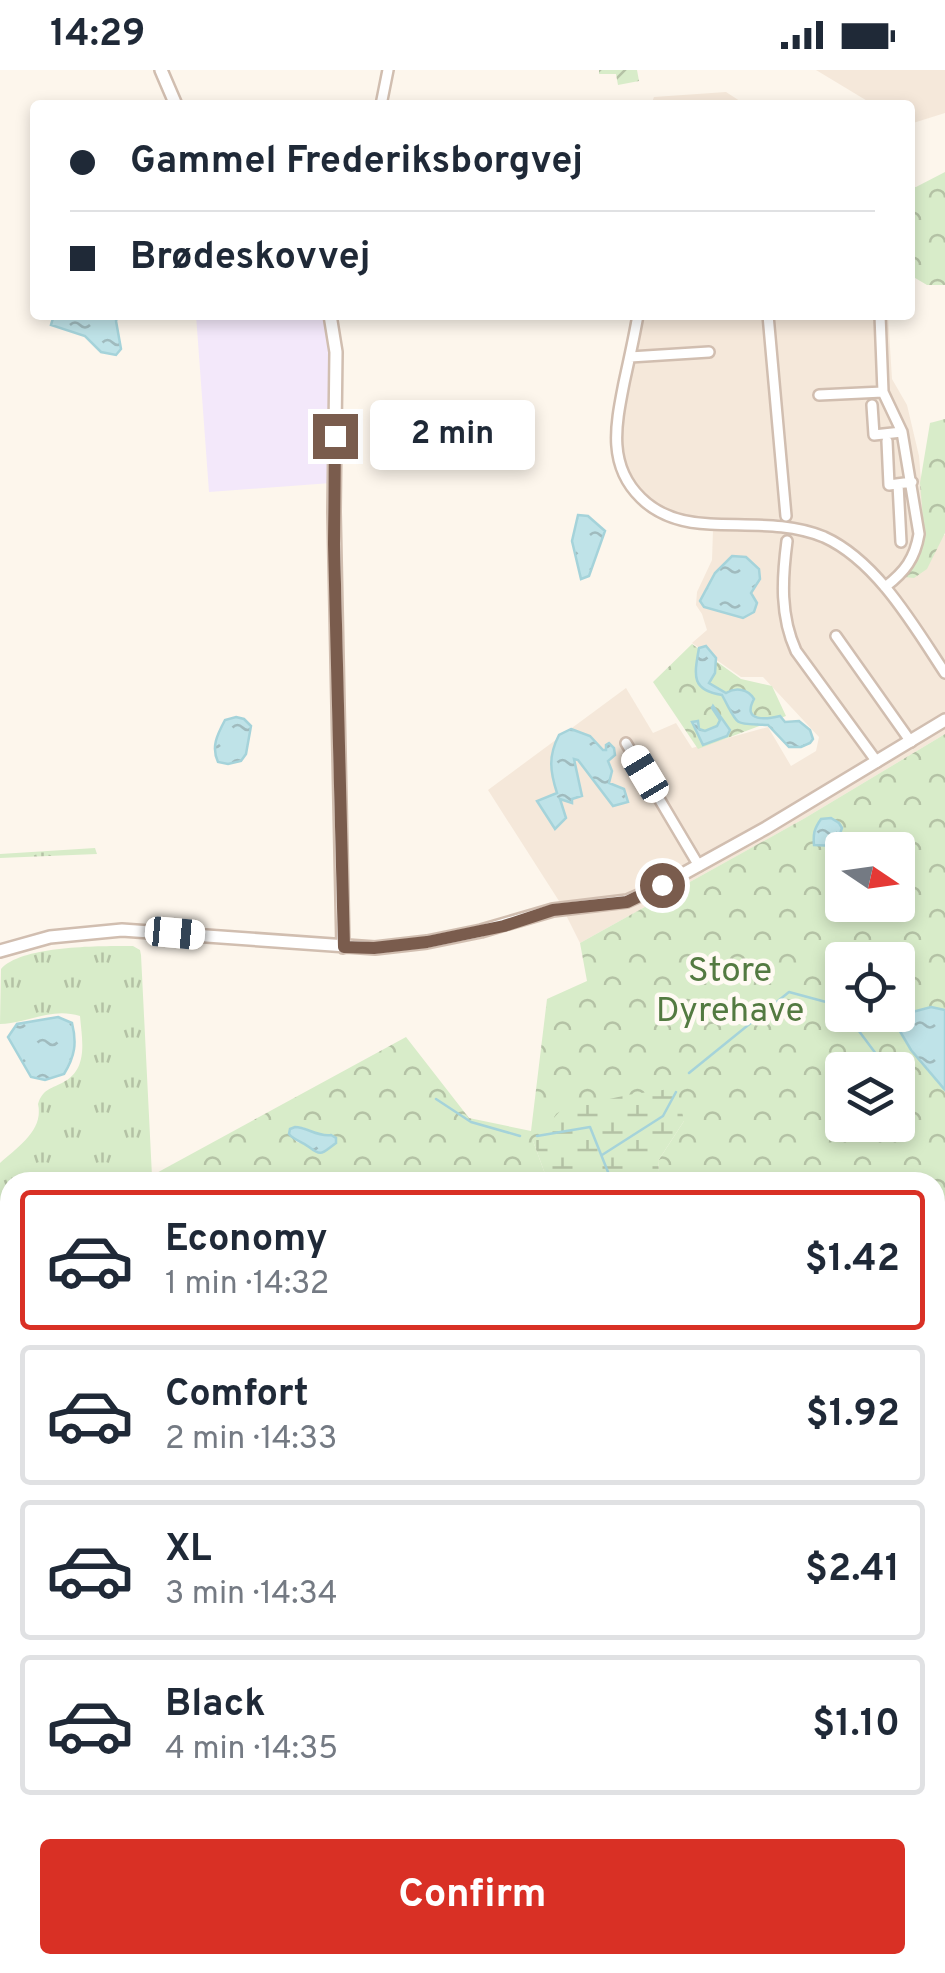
<!DOCTYPE html>
<meta charset="utf-8">
<style>
:root{--surface:#fff;--page:#f2f2f3;--text:#1f2937;--muted:#747a83;--line:#e0e1e3;--accent:#d93025}
body{margin:0;font-family:Overpass,sans-serif;background:var(--page);color:var(--text);height:100vh;display:flex;flex-direction:column;font-size:38px;white-space:nowrap}
*{box-sizing:border-box;margin:0}
p{font-size:32px;color:var(--muted)}
.icon{flex:none;width:55px;height:55px;fill:none;stroke:currentColor;stroke-width:2;stroke-linecap:round;stroke-linejoin:round}
.map{position:relative;flex:1;overflow:hidden}
.side{position:absolute;left:0px;top:1102px;width:945px;height:802px;display:flex;flex-direction:column;background:var(--surface);border-radius:30px 30px 0 0;box-shadow:0 5px 15px #0003}
.side>*{flex:none}
.hud{position:absolute;left:30px;top:30px;width:885px;height:220px;border-radius:10px;box-shadow:0 5px 15px #0003;display:grid;align-content:center;height:220px;padding:0 40px;background:var(--surface)}
.needle{width:65px;rotate:103deg}
.fabs{position:absolute;left:825px;top:762px;display:grid;gap:20px}
.fabs a{display:grid;place-items:center;width:90px;height:90px;border-radius:10px;background:var(--surface);box-shadow:0 5px 15px #0003;font-size:50px}
.end{position:absolute;width:45px;height:45px;margin:-22px;border:12px solid #7a5c4d;background:#fff;box-shadow:0 0 0 5px #fff}
.from{border-radius:50%}
.bubble{position:absolute;height:70px;border-radius:10px;background:var(--surface);box-shadow:0 5px 15px #0003;font-size:32px;font-weight:700;line-height:70px;text-align:center}
.car{position:absolute;width:30px;height:60px;margin:-30px -15px;border-radius:12px;box-shadow:0 0 8px 2px #0007;background:linear-gradient(#fff 24%,#345 0 40%,#fff 0 76%,#345 0 86%,#fff 0)}
.hud b{display:flex;align-items:center;gap:35px;height:95px;font-size:38px}
.hud b+b{border-top:2px solid var(--line)}
.hud i{width:25px;height:25px;background:var(--text)}
ul{padding:18px 0 0;list-style:none}
li{display:flex;align-items:center;gap:30px;height:140px;margin:0 20px 15px;padding:0 20px;border:5px solid var(--line);border-radius:10px}
li div{flex:1}
li b{display:block;font-size:38px}
li em{font-style:normal;font-weight:700}
li.active{border-color:var(--accent)}
li>.icon{width:90px;height:90px;stroke-width:1.5}
.action{display:flex;gap:20px;margin-top:auto;padding:20px 40px}
.action a{flex:1;height:115px;border-radius:10px;background:var(--accent);color:#fff;font-size:40px;font-weight:700;line-height:115px;text-align:center}
.status{display:flex;justify-content:space-between;align-items:center;height:70px;padding:0 50px;background:var(--surface);direction:ltr}
.status svg{height:28px;fill:currentColor}
.map>svg:first-child{display:block}
</style>
<div class="status"><b>14:29</b><svg viewBox="0 0 49 12"><path d="M0 12V9h3v3zM5 12V6h3v6zM10 12V3h3v9zM15 12V0h3v12zM26 1h20v11H26zM47 4h2v5h-2z"/></svg></div>
<div class="map">
<svg width="945" height="1903" viewBox="0 0 945 1903">
<defs>
<pattern id="grass-tufts" width="24" height="20" patternUnits="userSpaceOnUse" patternTransform="scale(2.5)"><rect width="24" height="20" fill="#d8ecc9"/><path d="M3 7l-1-3M5 7V3M7 7l1-3M15 17l-1-3M17 17v-4M19 17l1-3" fill="none" stroke="#b4c2a5"/></pattern>
<pattern id="forest-crowns" width="20" height="18" patternUnits="userSpaceOnUse" patternTransform="scale(2.5)"><rect width="20" height="18" fill="#d8ecc9"/><path d="M2 6a3 3 0 1 1 6 0M12 15a3 3 0 1 1 6 0" fill="none" stroke="#b4c2a5"/></pattern>
<pattern id="wetland-marsh" width="20" height="14" patternUnits="userSpaceOnUse" patternTransform="scale(2.5)"><rect width="20" height="14" fill="#d8ecc9"/><path d="M1 5h8M5 5V1M11 12h8M15 12V8" fill="none" stroke="#b4c2a5"/></pattern>
<pattern id="garden-furrows" width="10" height="10" patternUnits="userSpaceOnUse" patternTransform="scale(2.5)"><rect width="10" height="10" fill="#d8ecc9"/><path d="M-1 1l2-2M0 10L10 0M9 11l2-2" fill="none" stroke="#b4c2a5"/></pattern>
<pattern id="water-ripples" width="26" height="14" patternUnits="userSpaceOnUse" patternTransform="scale(2.5)"><rect width="26" height="14" fill="#bfe3e8"/><path d="M2 4q2-2 4 0t4 0M15 11q2-2 4 0t4 0" fill="none" stroke="#a0bbbe"/></pattern>
</defs>
<rect width="100%" height="100%" fill="#fdf6ec"/>
<path fill="#f5e8da" d="M816 0H945V43L910 54V35H874Z
M726 22 746 35H651L654 27Z
M635 245H888L892 309 907 335 919 386 925 460 945 465V664L805 748 580 873 559 831 488 720 626 618 653 663 676 653 692 678 768 657 791 696 816 681 819 667 763 607H741L692 573 707 560 702 544 696 535 697 522 712 490 713 460 686 457 663 450 642 435 613 376Z"/>
<path fill="#f3e8fa" d="M196 245H322L329 267 330 290 331 413 209 422Z"/>
<path fill="url(#grass-tufts)" d="M95 778 97 784 0 788V784Z
M133 876 140 880 141 885 152 1106 140 1112H10V1184L2 1188 0 1183V1093C18 1077 44 1060 38 1034 42 1020 50 1019 62 1013 89 1000 82 970 80 946 51 937 29 953 0 954L1 899C22 875 102 876 133 876Z"/>
<path fill="url(#forest-crowns)" fill-rule="evenodd" d="M945 102V215H927L910 205V117H916Z
M945 349V463L927 499 914 508 904 507 922 474 924 461 920 413 930 353Z
M692 574 741 609 772 616 786 646 698 679 653 612Z
M945 664V940L931 937 911 980 945 1020V1224L935 1228V1112H660L658 1091 684 1051 533 1071 548 1112H140L406 967 469 1048 531 1061 547 929 587 911 580 873 805 748ZM842 780H898V835H842ZM842 890H898V945H842ZM842 1000H898V1055H842ZM302 1057 325 1066 331 1065 335 1073 326 1081 297 1072 289 1064Z
M10 1184V1895H173L163 1903H0V1189Z
M945 1266V1403L935 1409V1390L938 1388V1370L935 1369V1282Z
M945 1431V1903H197L207 1895H935V1437Z"/>
<path fill="url(#wetland-marsh)" d="M677 1018 684 1051 658 1091 660 1112H548L533 1071 561 1040 627 1025Z
M945 1224V1266L935 1282V1228Z"/>
<path fill="url(#garden-furrows)" d="M599 0H637L639 11 618 15 616 4H599Z"/>
<path fill="url(#water-ripples)" stroke="#a5d3da" stroke-width="2.5" d="M54 245H118L116 251 121 279 116 285 101 282 85 266 51 255Z
M578 445 588 446 605 461 589 506 581 509 572 471Z
M732 486 746 487 759 499 760 509 751 523 757 533 754 542 743 548 704 537 700 531 715 503Z
M706 576 716 588 715 603 709 613 726 623C736 617 748 619 754 629 741 653 768 649 780 646L785 652 799 651 810 660 813 669 810 673 801 677H789L768 655C732 653 740 658 722 625 691 620 694 606 699 578Z
M713 636 730 660 727 666 703 675 692 652 698 651 699 659 705 661 717 656 720 650 712 638Z
M236 647 244 649 251 656 246 684 241 691 228 694 218 692C211 677 217 665 225 650Z
M571 659 590 666 603 680H606V675L609 673 614 678 615 685 608 691 612 701 609 713 624 719 628 732 613 736 578 690 574 689 582 726 572 729V733L560 729 566 748 555 759 537 731 557 723C550 701 548 686 559 665Z
M831 748 839 753 842 758 836 776 814 775C813 764 814 759 821 749Z
M931 937 945 940V1020L911 980 898 958 901 945Z
M58 947 72 953C77 973 75 986 64 1004L45 1010 31 1007 8 967 17 954Z
M295 1057C307 1057 317 1067 331 1065L336 1068V1073C322 1083 322 1087 309 1077 301 1071 295 1071 289 1064L290 1059Z"/>
<g fill="none" stroke-linecap="round" stroke-linejoin="round">
<path stroke="#a5d3da" stroke-width="2.5" d="M840 935 842 926
M847 945 888 1000
M689 1003 789 922 826 932
M898 1009 906 1017
M436 1029 471 1052 520 1066
M537 1066 590 1057 612 1112
M602 1085 663 1046 676 1022
M935 1258 945 1251
M935 1409 937 1411"/>
<defs>
<path id="minor" d="M381 35 388 0
M638 245C634 268 629 290 624 313 616 354 607 395 641 428 660 447 684 453 710 454 748 456 788 452 824 467 877 491 914 556 945 603
M768 245 786 446
M880 245 883 322 902 362 919 464C915 488 905 502 885 517
M630 287 709 282
M819 325 883 322
M872 335 874 365 902 362
M887 371 889 415 912 412
M898 414 901 472
M787 471C782 509 780 546 796 581L877 692
M836 566 911 672
M626 673 699 796"/>
<path id="tertiary" d="M161 0 176 35
M330 245 336 282 334 442 343 877
M0 881 50 867 122 860 375 878 427 872 481 861 553 840 627 831 663 815 766 758 945 650"/>
<path id="secondary" d="M935 1421 945 1415
M180 1903 190 1895"/>
</defs>
<use href="#minor" stroke="#d1beb0" stroke-width="14"/>
<use href="#tertiary" stroke="#d1beb0" stroke-width="16"/>
<use href="#secondary" stroke="#d6c0b0" stroke-width="18"/>
<use href="#minor" stroke="#fff" stroke-width="9"/>
<use href="#tertiary" stroke="#fff" stroke-width="11"/>
<use href="#secondary" stroke="#fff" stroke-width="12"/>
</g>
<g fill="none" stroke-linecap="round" stroke-linejoin="round">
<path stroke="#7a5c4d" stroke-width="12" d="M335 366 334 474 344 877 374 878 427 872 504 856 553 840 627 832 662 815"/>
</g>
<g text-anchor="middle" stroke-width="9" stroke-linejoin="round" paint-order="stroke">
<g font-size="35" fill="#537a41" stroke="#fffaf3">
<text x="730" y="911">Store<tspan x="730" dy="40">Dyrehave</tspan></text>
</g>
</g>
</svg>
<div class="fabs">
<a><svg class="needle" viewBox="-14 -14 28 28"><path d="M0-13l5 13h-10z" fill="#e53935"/><path d="M0 13l5-13h-10z" fill="#747a83"/></svg></a>
<a><svg class="icon" aria-label="locate" viewBox="0 0 24 24"><circle cx="12" cy="12" r="6"/><path d="M12 2v4M12 18v4M2 12h4M18 12h4"/></svg></a>
<a><svg class="icon" aria-label="layers" viewBox="0 0 24 24"><path d="M12 4l9 5-9 5-9-5zM3 14l9 5 9-5"/></svg></a>
</div>
<i class="end from" style="left:662px;top:815px"></i>
<i class="end" style="left:335px;top:366px"></i>
<div class="bubble" style="left:370px;top:330px;width:165px">2 min</div>
<i class="car" style="left:645px;top:704px;rotate:329deg"></i>
<i class="car" style="left:175px;top:863px;rotate:95deg"></i>
<div class="hud">
<b><i class="from"></i>Gammel Frederiksborgvej</b>
<b><i></i>Brødeskovvej</b>
</div>
<section class="side">
<ul>
<li class="active"><svg class="icon" aria-label="car" viewBox="0 0 24 24"><path d="M5 17H2v-5l4-1 3-4h7l3 4 3 1v5h-3M9 17h6M6 11h13"/><circle cx="7" cy="17" r="2"/><circle cx="17" cy="17" r="2"/></svg><div><b>Economy</b><p>1 min · 14:32</p></div><em>$1.42</em></li>
<li><svg class="icon" aria-label="car" viewBox="0 0 24 24"><path d="M5 17H2v-5l4-1 3-4h7l3 4 3 1v5h-3M9 17h6M6 11h13"/><circle cx="7" cy="17" r="2"/><circle cx="17" cy="17" r="2"/></svg><div><b>Comfort</b><p>2 min · 14:33</p></div><em>$1.92</em></li>
<li><svg class="icon" aria-label="car" viewBox="0 0 24 24"><path d="M5 17H2v-5l4-1 3-4h7l3 4 3 1v5h-3M9 17h6M6 11h13"/><circle cx="7" cy="17" r="2"/><circle cx="17" cy="17" r="2"/></svg><div><b>XL</b><p>3 min · 14:34</p></div><em>$2.41</em></li>
<li><svg class="icon" aria-label="car" viewBox="0 0 24 24"><path d="M5 17H2v-5l4-1 3-4h7l3 4 3 1v5h-3M9 17h6M6 11h13"/><circle cx="7" cy="17" r="2"/><circle cx="17" cy="17" r="2"/></svg><div><b>Black</b><p>4 min · 14:35</p></div><em>$1.10</em></li>
</ul>
<div class="action"><a>Confirm</a></div>
</section>
</div>
